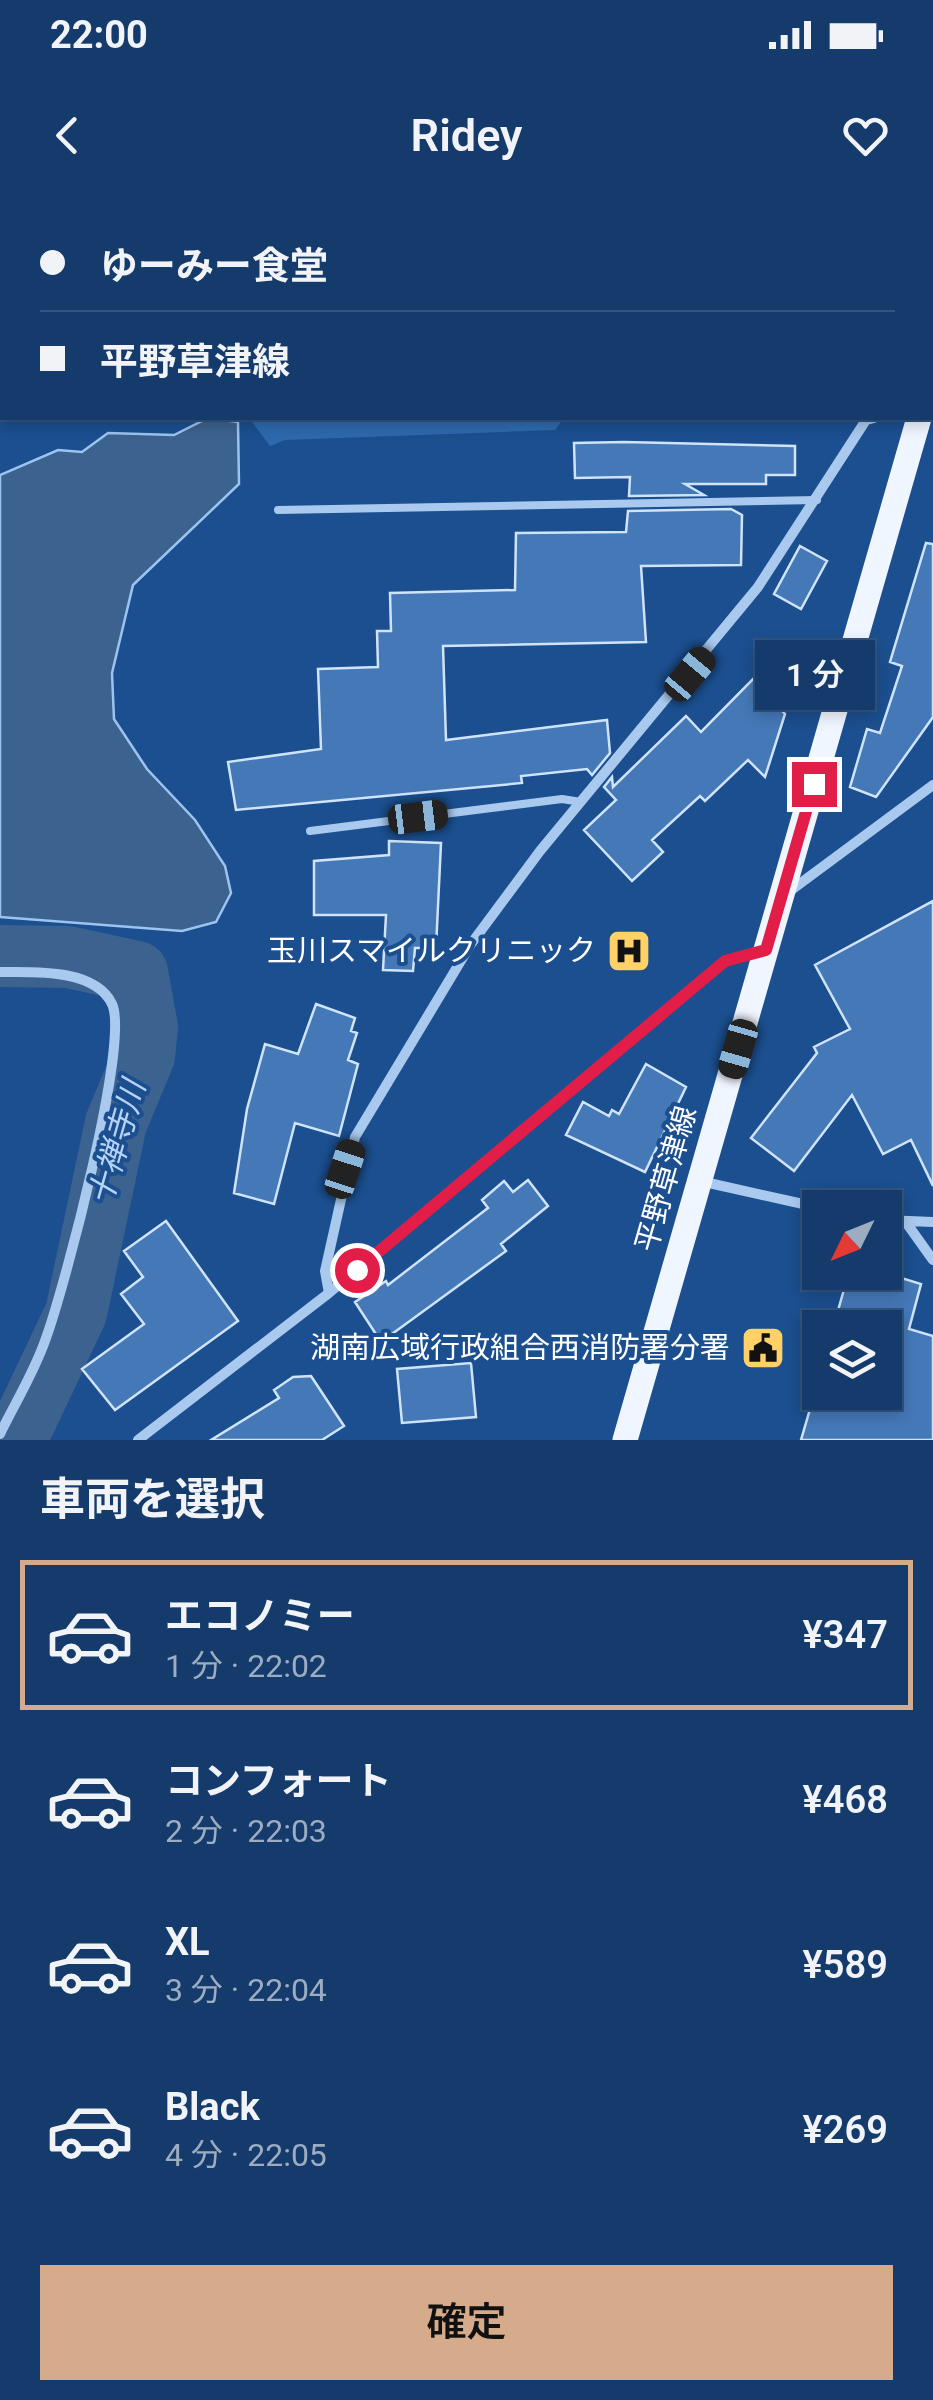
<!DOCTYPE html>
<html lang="ja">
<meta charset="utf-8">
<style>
:root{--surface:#143b6b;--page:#1d4271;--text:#f1f3f6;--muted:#9dadc1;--line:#33557e;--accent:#d6ab8b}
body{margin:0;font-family:Roboto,"Noto Sans JP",sans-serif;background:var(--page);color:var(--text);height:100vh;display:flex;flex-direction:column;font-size:38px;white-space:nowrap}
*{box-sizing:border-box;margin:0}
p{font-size:32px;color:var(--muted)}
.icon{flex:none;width:55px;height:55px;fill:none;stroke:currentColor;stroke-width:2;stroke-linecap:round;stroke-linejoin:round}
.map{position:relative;height:1240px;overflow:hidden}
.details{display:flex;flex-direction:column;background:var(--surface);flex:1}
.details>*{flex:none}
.top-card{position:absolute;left:0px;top:0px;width:935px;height:220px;box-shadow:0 5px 15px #0003,0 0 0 2px var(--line);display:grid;align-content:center;height:220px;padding:0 40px;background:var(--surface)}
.needle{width:65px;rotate:227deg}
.fabs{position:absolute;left:802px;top:990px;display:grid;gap:20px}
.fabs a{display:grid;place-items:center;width:100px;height:100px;border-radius:0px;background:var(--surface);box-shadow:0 5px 15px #0003,0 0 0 2px var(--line);font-size:50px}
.end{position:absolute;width:45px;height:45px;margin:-22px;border:12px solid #e11d48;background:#fff;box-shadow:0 0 0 5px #fff}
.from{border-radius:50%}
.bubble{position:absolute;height:70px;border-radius:0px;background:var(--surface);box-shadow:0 5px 15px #0003,0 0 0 2px var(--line);font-size:32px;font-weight:600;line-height:70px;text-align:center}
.car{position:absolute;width:30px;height:60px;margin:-30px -15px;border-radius:12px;box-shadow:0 0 8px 2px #0007;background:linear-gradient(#222 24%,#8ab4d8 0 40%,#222 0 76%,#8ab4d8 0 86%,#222 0)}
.top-card b{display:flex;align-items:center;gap:35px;height:95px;font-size:38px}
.top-card b+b{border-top:2px solid var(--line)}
.top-card i{width:25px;height:25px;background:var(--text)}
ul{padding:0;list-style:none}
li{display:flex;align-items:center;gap:30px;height:150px;margin:0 20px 15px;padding:0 20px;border:5px solid transparent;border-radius:0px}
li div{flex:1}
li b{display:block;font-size:38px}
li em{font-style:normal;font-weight:600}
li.selected{border-color:var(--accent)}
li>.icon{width:90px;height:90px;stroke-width:1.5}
h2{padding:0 40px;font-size:45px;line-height:120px}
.button{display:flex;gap:20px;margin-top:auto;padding:20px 40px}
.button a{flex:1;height:115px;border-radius:0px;background:var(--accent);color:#111;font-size:40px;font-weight:600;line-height:115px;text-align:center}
.status{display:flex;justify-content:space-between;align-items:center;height:70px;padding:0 50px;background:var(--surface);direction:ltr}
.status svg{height:28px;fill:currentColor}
header{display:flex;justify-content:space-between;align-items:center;height:130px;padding:0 40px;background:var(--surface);font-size:45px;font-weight:600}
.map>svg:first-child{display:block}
</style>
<div class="status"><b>22:00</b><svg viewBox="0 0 49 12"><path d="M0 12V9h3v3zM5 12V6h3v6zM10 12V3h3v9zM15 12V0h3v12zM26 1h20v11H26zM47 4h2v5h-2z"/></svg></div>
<header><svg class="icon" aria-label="back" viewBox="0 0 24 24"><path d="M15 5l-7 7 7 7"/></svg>Ridey<svg class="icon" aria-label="heart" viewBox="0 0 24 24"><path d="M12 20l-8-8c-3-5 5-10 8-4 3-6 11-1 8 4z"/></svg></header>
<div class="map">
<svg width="933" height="1240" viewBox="0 0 933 1240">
<rect width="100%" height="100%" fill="#1b4f8f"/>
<path fill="#2e69ad" d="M313 0H681L313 2Z
M249 218H564L555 230 285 240 270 246Z"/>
<path fill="#3c6290" stroke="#9cc4f0" stroke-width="2.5" d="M208 218 238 222 239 284 133 385 112 473 114 519 147 569 195 620 225 666 231 693 216 722 182 731 0 717V275L58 250 82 252 108 233 174 235Z"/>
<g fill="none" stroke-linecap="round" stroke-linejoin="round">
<path stroke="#3c6290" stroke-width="62" d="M0 756 68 757 137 772 147 827 144 856 116 923 76 1113 16 1240"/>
</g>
<path fill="#4478b7" stroke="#cfe3fa" stroke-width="2.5" d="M624 242 795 246V275H766V284H685L704 295 629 296 630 277 575 278 574 243Z
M731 309 742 315 741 365 641 366 646 442 443 446 446 540 607 520 610 553 592 575 587 569 521 576 522 583 236 610 228 562 321 549 318 469 378 467 377 431H391L390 393 515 390 516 333 626 332 628 311Z
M926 343 933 344V517L876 597 850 587 867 529 880 533 902 466 890 462Z
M800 346 827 361 801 409 774 394Z
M753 479 785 514 765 577 748 560 705 601 700 596 652 640 663 652 632 681 584 630 616 600 604 587 612 577 613 587 686 516 701 532Z
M389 641 441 643 436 748H415L413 771 383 770 386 715H314V661L389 655Z
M933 701V986L911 940 883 954 852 895 794 971 751 938 817 853 814 847 850 829 815 765Z
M316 804 355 818 351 831 357 833 348 860 358 864 339 936 295 923 274 1004 234 993 247 909 265 844 298 854Z
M646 864 686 887 645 972 566 935 583 902 609 916 612 910 619 914Z
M528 980 548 1006 501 1044 506 1051 381 1142 355 1102 386 1081 388 1085 488 1008 482 1000 504 981 513 992Z
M166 1021 238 1121 115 1210 82 1169 144 1124 121 1094 143 1077 124 1051Z
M849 1072H882L921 1084 909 1129 933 1136V1240H801L815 1192H885V1128H833Z
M471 1163 476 1217 402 1223 397 1169Z
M311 1176 344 1226 322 1240H211L279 1198 274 1190 293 1177Z"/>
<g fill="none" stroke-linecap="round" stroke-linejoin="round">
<path stroke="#a9c9ee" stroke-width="8" d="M278 310 817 300
M310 631 562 599 581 602"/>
<path stroke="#a9c9ee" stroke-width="10" d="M790 691 933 585
M0 772C32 772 95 768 112 804 130 842 64 1089 46 1138 35 1171 15 1203 0 1234
M700 981 821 1008
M885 1020 933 1022
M905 1021 933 1060
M329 1093 325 1071 355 937 471 744 540 651 758 387 866 220 874 218
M138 1240 329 1093 725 761 761 752"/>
<path stroke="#f0f6ff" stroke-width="25" d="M932 173 933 171
M625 1240 919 218"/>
</g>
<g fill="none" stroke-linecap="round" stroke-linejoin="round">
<path stroke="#e11d48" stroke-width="12" d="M357 1070 725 761 766 750 814 584"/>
</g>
<defs>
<symbol id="hospital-square" viewBox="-11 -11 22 22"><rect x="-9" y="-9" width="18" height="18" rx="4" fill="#ffd166" stroke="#1b4f8f"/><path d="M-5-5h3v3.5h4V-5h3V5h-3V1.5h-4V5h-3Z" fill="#111"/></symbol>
<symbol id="civic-square" viewBox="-11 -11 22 22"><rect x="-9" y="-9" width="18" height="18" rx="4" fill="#ffd166" stroke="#1b4f8f"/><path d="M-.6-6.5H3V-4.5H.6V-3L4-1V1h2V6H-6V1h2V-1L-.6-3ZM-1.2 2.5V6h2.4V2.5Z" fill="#111"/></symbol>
</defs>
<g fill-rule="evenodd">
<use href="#hospital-square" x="604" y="726" width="50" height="50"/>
<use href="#civic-square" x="738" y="1123" width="50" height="50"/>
</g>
<g text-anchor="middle" stroke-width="8" stroke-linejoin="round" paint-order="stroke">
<g font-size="30" fill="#fff" stroke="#1b4f8f" text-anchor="end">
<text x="596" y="761">玉川スマイルクリニック</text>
<text x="730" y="1158">湖南広域行政組合西消防署分署</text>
</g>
<g font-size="30" fill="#fff" stroke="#1b4f8f">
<text transform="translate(666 979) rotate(-74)" y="10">平野草津線</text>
</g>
<g font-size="32" font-style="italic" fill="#b5d3f5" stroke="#1b4f8f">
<text transform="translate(117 943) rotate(-74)" y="11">十禅寺川</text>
</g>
</g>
</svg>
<div class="fabs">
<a><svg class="needle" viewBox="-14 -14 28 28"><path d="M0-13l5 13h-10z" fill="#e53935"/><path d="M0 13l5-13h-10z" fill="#9dadc1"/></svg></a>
<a><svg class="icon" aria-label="layers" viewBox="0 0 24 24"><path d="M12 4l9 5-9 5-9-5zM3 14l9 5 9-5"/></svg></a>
</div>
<i class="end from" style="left:357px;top:1070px"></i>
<i class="end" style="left:814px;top:584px"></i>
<div class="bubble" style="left:755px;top:440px;width:120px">1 分</div>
<i class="car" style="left:690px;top:474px;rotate:40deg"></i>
<i class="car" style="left:418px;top:617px;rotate:83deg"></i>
<i class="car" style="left:738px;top:849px;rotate:196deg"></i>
<i class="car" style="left:345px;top:969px;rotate:18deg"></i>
<div class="top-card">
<b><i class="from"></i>ゆーみー食堂</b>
<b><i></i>平野草津線</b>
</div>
</div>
<section class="details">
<h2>車両を選択</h2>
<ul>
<li class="selected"><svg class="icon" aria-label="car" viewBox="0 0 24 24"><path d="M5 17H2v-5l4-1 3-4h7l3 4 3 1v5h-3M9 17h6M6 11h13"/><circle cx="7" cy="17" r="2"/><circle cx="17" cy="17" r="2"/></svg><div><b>エコノミー</b><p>1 分 · 22:02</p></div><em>¥347</em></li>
<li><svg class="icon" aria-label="car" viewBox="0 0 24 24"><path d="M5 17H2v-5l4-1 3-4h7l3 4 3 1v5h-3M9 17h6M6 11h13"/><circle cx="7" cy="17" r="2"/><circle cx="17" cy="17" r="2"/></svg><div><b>コンフォート</b><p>2 分 · 22:03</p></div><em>¥468</em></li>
<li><svg class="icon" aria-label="car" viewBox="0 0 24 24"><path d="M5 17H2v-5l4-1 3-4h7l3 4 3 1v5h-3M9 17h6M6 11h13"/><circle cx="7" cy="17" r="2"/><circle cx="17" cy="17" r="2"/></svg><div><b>XL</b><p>3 分 · 22:04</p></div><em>¥589</em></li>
<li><svg class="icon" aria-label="car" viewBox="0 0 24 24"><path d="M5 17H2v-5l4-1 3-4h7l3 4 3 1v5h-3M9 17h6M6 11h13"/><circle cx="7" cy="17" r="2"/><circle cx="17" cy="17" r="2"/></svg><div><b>Black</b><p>4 分 · 22:05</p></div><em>¥269</em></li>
</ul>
<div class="button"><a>確定</a></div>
</section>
